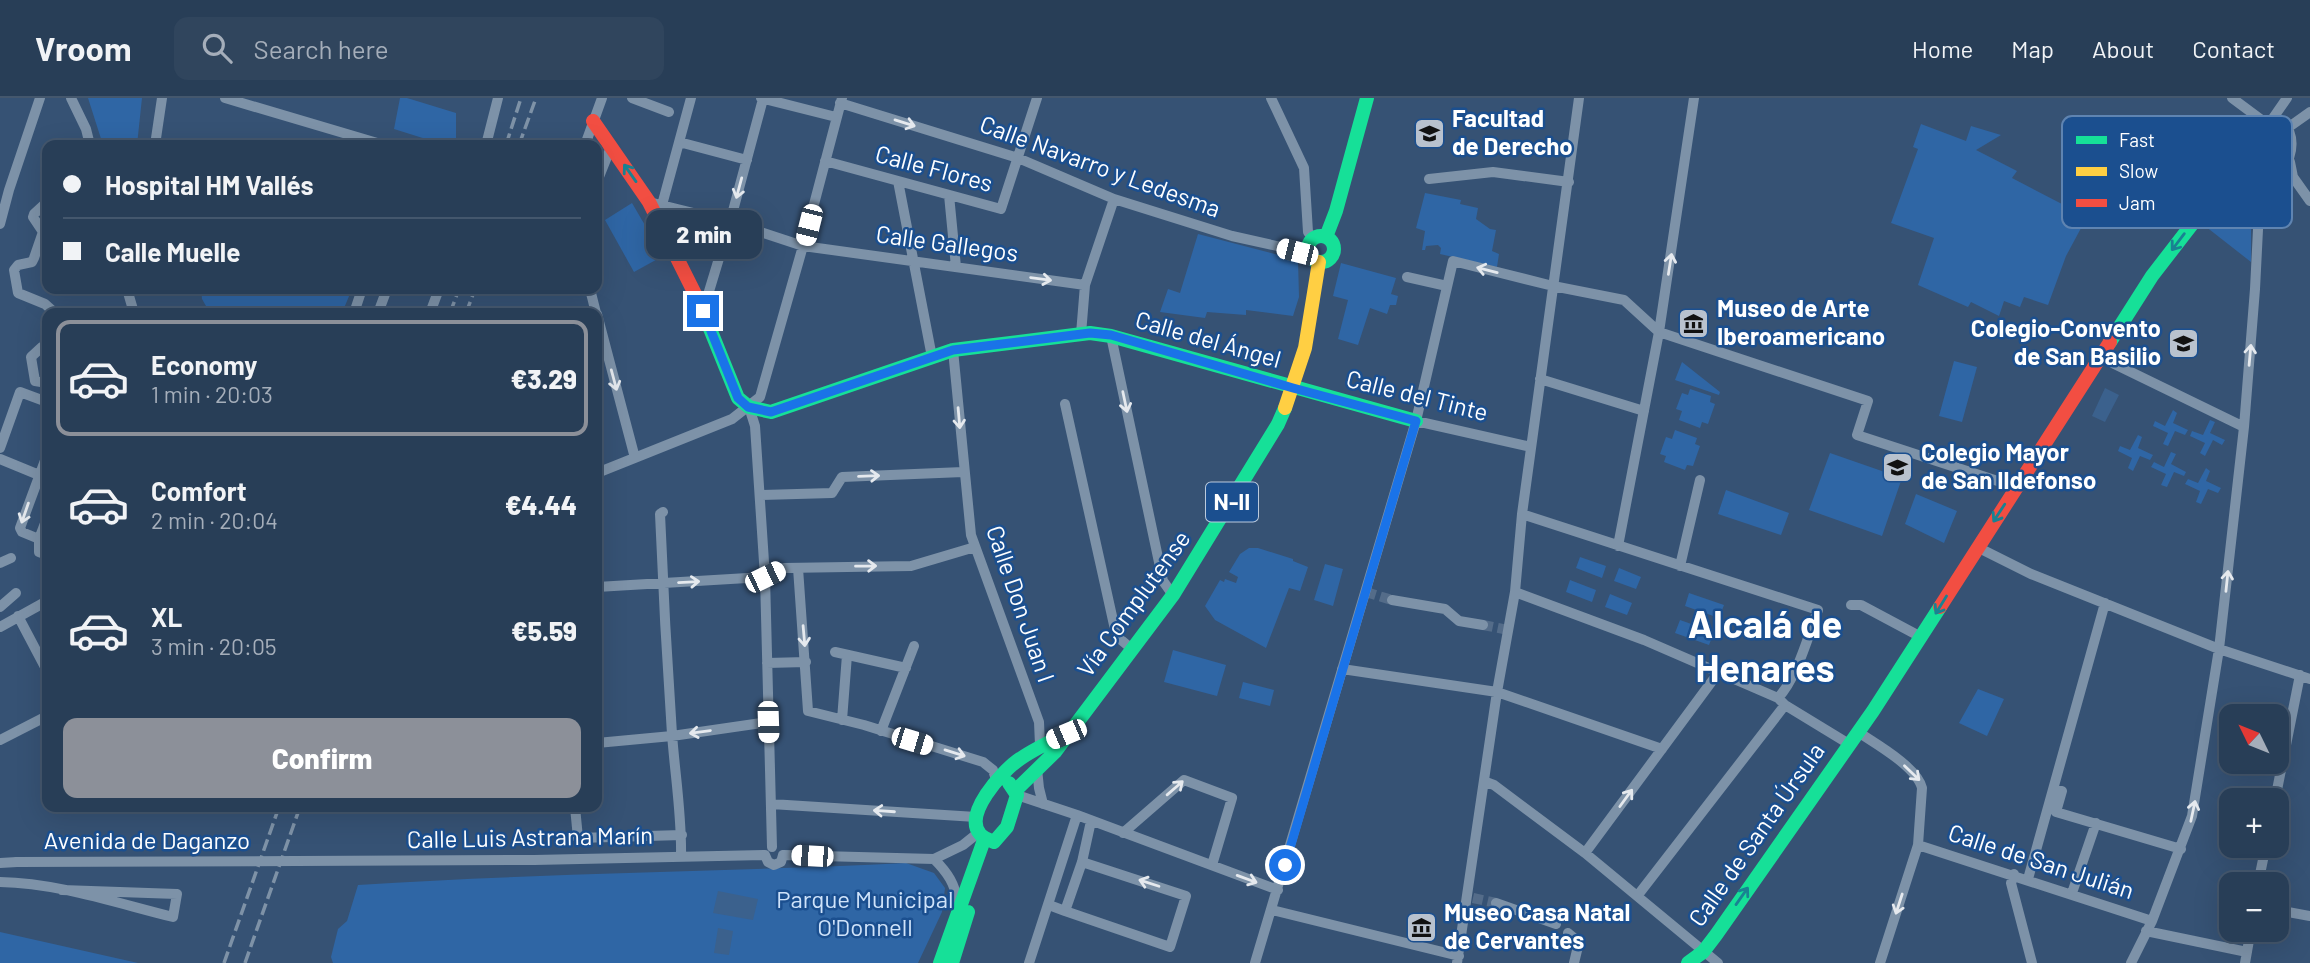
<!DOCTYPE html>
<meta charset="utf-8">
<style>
:root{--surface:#283e57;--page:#30455d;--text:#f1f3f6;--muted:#a5aeba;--line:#44576d;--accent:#8c9099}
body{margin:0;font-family:Barlow,sans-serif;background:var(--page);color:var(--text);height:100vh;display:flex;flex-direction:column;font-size:26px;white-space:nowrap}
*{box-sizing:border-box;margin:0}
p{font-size:23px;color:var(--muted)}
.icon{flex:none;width:38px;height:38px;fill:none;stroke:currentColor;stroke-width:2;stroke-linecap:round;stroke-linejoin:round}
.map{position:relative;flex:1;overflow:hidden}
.panel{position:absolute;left:42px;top:210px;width:560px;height:504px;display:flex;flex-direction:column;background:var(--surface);border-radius:14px;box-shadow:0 7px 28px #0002,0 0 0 2px var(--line)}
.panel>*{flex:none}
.hud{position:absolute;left:42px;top:42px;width:560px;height:154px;border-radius:14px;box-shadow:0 7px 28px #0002,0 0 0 2px var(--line);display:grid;align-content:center;height:154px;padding:0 21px;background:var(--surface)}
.needle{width:46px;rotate:313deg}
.fabs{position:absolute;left:2219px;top:606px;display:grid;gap:14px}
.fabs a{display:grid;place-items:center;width:70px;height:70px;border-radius:14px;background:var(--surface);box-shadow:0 7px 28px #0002,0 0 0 2px var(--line);font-size:35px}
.end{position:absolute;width:32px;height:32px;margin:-16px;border:9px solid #1a73e8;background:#fff;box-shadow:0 0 0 4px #fff}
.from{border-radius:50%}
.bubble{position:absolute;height:49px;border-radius:14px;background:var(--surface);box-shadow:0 7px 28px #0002,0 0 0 2px var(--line);font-size:23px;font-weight:800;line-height:49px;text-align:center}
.car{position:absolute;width:21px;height:42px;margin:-21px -10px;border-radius:9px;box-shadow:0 0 5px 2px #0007;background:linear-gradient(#fff 24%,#345 0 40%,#fff 0 76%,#345 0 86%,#fff 0)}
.hud b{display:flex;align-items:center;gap:24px;height:66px;font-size:26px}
.hud b+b{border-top:2px solid var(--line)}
.hud i{width:18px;height:18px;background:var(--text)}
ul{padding:12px 0 0;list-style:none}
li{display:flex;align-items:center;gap:21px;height:116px;margin:0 14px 10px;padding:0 7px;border:4px solid transparent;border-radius:14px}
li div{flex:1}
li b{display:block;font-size:26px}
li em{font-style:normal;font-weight:800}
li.current{border-color:var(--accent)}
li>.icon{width:63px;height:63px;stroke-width:1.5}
.cta{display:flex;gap:14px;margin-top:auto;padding:14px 21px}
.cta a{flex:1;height:80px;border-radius:14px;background:var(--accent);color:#fff;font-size:28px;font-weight:800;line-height:80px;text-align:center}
header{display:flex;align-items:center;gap:42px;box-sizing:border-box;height:98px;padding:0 35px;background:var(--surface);border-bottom:2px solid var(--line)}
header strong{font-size:33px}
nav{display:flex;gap:38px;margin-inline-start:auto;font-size:24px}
.search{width:490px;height:63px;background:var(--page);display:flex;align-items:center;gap:18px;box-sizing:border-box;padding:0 24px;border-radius:14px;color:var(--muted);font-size:26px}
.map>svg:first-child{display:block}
</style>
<header>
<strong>Vroom</strong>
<div class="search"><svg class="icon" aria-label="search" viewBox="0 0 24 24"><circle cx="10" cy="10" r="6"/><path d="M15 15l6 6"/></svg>Search here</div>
<nav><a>Home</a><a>Map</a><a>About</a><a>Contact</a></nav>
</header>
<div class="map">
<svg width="2310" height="865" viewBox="0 0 2310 865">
<rect width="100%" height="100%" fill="#365274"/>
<path fill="#2f66a5" d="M88 0H142L137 47H103Z
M400 0H407L456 15V47H445L394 31Z
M1921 26 1966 43 1971 28 2001 37 1976 52 2017 73 2012 80 2087 119 2066 158 2048 207 2024 199 2020 209 2004 203 1999 218 1971 204 1968 209 1918 187 1934 140 1891 125 1918 51 1913 49Z
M2240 84 2251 92V164L2205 128Z
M1425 95 1461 102 1460 106 1478 110 1476 121 1490 131 1496 132 1492 153 1499 156 1497 169 1440 156 1441 150 1438 147 1426 148 1425 152H1422L1425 133 1416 130Z
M632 105 663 158 634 174 605 122Z
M1198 136 1298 162 1299 199 1293 218 1246 212V217L1207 214 1205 220 1160 214 1168 191 1180 195Z
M1341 165 1396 180 1391 196 1398 198 1396 207H1390L1387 216 1370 210 1358 247 1338 241 1348 202 1333 198Z
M201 191H352L342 215H210L202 201Z
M1954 263 1977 269 1962 324 1939 318Z
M1682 264 1720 294 1719 297 1675 282Z
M1690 291 1711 298 1710 304 1715 306 1708 326 1702 324 1700 330 1679 322 1682 313 1676 311 1682 295 1688 297Z
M2173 312 2177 315 2173 325 2188 332 2185 337 2175 333 2168 348 2163 346 2168 335 2153 328 2155 323 2165 328Z
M2210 322 2215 324 2210 335 2225 342 2222 347 2213 342 2205 358 2200 355 2205 345 2190 338 2192 333 2203 337Z
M1675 332 1697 340 1695 346 1700 348 1693 368 1687 367 1685 372 1664 364 1666 358 1660 356 1666 339 1672 341Z
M2138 337 2142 339 2138 350 2153 357 2150 362 2140 358 2133 373 2128 370 2132 360 2118 353 2120 348 2130 352Z
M2171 354 2176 356 2171 366 2186 374 2184 378 2174 374 2167 389 2161 387 2166 376 2151 369 2154 364 2164 369Z
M1830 355 1902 380 1882 438 1809 412Z
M2206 370 2210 373 2206 383 2221 390 2218 395 2208 391 2201 406 2196 404 2200 393 2185 386 2188 381 2198 385Z
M1726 392 1789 415 1781 437 1718 416Z
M1916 396 1957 413 1944 445 1905 426Z
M1249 450H1258L1293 461V463L1308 469 1300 493 1289 490 1266 550 1215 522 1205 508 1220 482 1224 484 1225 481 1236 485 1238 479 1229 474 1240 456Z
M1580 459 1606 468 1602 480 1576 470Z
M1325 466 1343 471 1333 508 1314 502Z
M1619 470 1641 479 1636 491 1614 483Z
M1570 482 1596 492 1592 504 1566 494Z
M1689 495 1724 507 1719 520 1685 508Z
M1610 496 1632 505 1627 517 1605 509Z
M1680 522 1714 534 1709 547 1675 535Z
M1173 552 1226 567 1217 598 1164 584Z
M1243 584 1274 592 1270 608 1239 600Z
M1978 591 2004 601 1987 638 1959 625Z
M906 765 934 775 945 790 942 814 918 865H333L331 859 338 831 347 823 358 787C540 775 724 774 906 765Z
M0 834 138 865H0Z"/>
<path fill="#3b618d" d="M2105 290 2119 297 2105 324 2092 318Z
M718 793 758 801 753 822 713 815Z
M718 830 733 833 729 857 714 855Z"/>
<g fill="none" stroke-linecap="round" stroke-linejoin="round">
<path stroke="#546c89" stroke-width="10" stroke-dasharray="10 5" stroke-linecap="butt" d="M1366 494 1392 502
M1483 527 1508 532
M1473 800 1496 805"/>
<path stroke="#7d92a8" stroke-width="10" d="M71 0 86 31 90 47
M225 0 384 47
M632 0 669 14
M761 0 836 19
M1271 0 1304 70 1308 134 1313 140
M2232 0 2267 26
M840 5 1018 60 1114 101 1232 138 1308 155
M2271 23C2310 19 2287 109 2253 64 2253 47 2258 33 2271 23Z
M2271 23 2287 0
M2289 29 2310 14
M679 44 747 62
M155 47 162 0
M486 47 498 0
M585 47 602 0
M825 63 1001 111 1037 0
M2290 64 2293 79 2310 103
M1429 81 1493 74 1569 84
M898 83 932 259
M597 84 611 49
M949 97 956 169
M47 104 34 116 33 119 43 134 34 160 32 164 18 167 14 172 18 195 45 206 55 215
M649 104 730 124 803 148 1085 187 1114 101
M662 107 691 0
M0 126 9 92 40 0
M1407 179 1447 188
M108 191 128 193
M127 191 134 215
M590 191 596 215
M707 200 730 124 763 1
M520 214 521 215
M354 215 362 191
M378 215 387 191
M430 215 439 191
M597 216 635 360
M1081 236 1085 187
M1111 238 1163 483 1173 497
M47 239 44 247 31 259 35 283 47 285
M953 252 971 437 1039 624 1040 647
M2100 259 2244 329
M1540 281 1644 313
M1065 306 1114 527 1120 541 1133 552
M749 309 755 328 765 479 772 749
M1416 323 1531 349
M0 350 20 294 47 304
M47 357 20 430 22 434 39 441 47 420
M0 361 39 377
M597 375 732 321 760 299 803 148 842 0
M761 397 832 395 842 379 963 374
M663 414 660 416C663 490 667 563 672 636 675 677 682 718 681 759
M1522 416 1818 512C1808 538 1797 580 1778 600
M39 441V454L47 457
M1618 448 1659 234 1694 0
M1977 449 2031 476 2219 551 2310 581
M0 465 11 460
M1680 468 1700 382
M798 470 808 613 864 627 983 664 993 672 997 685
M597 489 765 479 784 470 911 468 975 449
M1515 494 1644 542 1778 600 1785 607 1849 646
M1392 502 1445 511 1459 523 1483 527
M1851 507H1861L1921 539
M0 509 16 495
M18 518 47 573
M0 529 47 503
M835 554 906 570
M767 565 806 564
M1342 571 1497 594 1662 651
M842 622 847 557
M881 633 914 548
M1858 634C1876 646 1917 669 1922 690L1918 747 1880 865
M0 642 47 618
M597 645 672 638 768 624
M1037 671 1039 690 1043 706
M1486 684 1494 687 1585 755 1718 865
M2054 691 2062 693 2056 714 2181 751
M1017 697 1077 717 1278 792
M2275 702 2300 577
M771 706 976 719
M575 709 578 740 682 737
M1123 735 1184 682 1232 700 1212 767
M1918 747 2152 823
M1585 755 1718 575
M765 757 768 764 774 767 781 764 783 757
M783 757 934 761 963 747 978 735
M934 761C948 775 955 786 958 805
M295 763 534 762 765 757
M0 765 17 764
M2014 776 2011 785 2032 865
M2028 781 2105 505
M0 784C58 785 116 805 173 819L177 796 62 792
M2258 786 2266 747
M2072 795 2096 725
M1638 797 1785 607
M1496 805 1556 826
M1049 807 1065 813 1082 764 1091 723
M1272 812 1459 858
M2277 812 2310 818
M1065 813 1170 849 1186 798 1082 764
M2146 833 2247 854
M1568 835 1579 844 1574 865
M1029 865 1077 717
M1255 865 1416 323 1453 163 1553 188 1624 202 1659 234 1868 303 1857 337 2016 389
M1457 865 1497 594 1515 494 1522 416 1579 0
M2131 865 2152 823 2192 718 2219 551 2244 329 2255 191 2260 92 2264 75
M2245 865 2251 831"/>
<path stroke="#16e098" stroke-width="14" d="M1308 151a13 13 0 1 1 26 0a13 13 0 1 1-26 0Z
M1326 139 1336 113 1367 0
M700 206 738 300 749 309 771 314 953 252 1090 235 1111 238 1416 323
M2110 244 2152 178 2254 46
M1015 693 1055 654 1173 497 1278 326 1285 310
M994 744C989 742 983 740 980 736 963 716 1002 674 1017 663 1032 652 1049 644 1066 636
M994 744 1007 729 1017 697 1009 685
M940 865 984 742
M952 865 968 814
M1688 865 1703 854 1716 837 1873 613 1940 509"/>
<path stroke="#ffcf43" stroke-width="14" d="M1285 310 1305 250 1319 164"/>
<path stroke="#f24e42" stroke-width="14" d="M593 23 649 104 700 206
M1940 509 2110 244"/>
<path stroke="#7e92a7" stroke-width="3.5" stroke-dasharray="12 5" stroke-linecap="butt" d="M506 47 521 0
M519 47 536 0
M450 215 459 191
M466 215 475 191
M224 865 279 709
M245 865 300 709"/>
<path stroke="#7d92a8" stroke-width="10" d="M17 764 295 763"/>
</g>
<defs><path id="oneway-shaft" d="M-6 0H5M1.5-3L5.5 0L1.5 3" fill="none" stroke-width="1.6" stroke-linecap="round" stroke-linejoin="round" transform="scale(1.75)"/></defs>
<g stroke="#e5e9ee">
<use href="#oneway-shaft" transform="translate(905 25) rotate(17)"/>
<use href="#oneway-shaft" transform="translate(739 90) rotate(105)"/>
<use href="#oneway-shaft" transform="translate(1670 166) rotate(-81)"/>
<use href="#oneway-shaft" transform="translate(1487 172) rotate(-166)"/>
<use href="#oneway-shaft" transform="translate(1041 181) rotate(8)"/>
<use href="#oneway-shaft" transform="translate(2250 257) rotate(-85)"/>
<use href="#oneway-shaft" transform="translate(614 282) rotate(75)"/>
<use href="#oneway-shaft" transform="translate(1125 304) rotate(78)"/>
<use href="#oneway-shaft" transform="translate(959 320) rotate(85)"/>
<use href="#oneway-shaft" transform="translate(869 378) rotate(-2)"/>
<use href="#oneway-shaft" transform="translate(25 415) rotate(109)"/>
<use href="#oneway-shaft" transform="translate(866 468) rotate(-1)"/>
<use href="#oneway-shaft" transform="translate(2227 483) rotate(-84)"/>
<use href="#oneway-shaft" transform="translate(689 484) rotate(-3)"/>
<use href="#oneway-shaft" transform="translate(804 538) rotate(85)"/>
<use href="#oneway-shaft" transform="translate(700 634) rotate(172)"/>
<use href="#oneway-shaft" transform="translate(955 655) rotate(17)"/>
<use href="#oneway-shaft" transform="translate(1912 675) rotate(44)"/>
<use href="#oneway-shaft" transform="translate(1175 690) rotate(-41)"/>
<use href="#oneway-shaft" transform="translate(1626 700) rotate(-54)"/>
<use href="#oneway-shaft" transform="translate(884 713) rotate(-176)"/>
<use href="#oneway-shaft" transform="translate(2193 713) rotate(-78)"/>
<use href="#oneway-shaft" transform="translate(1247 781) rotate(20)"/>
<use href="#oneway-shaft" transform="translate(1149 785) rotate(-162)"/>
<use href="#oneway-shaft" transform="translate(1899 806) rotate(108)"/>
</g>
<g stroke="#198292">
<use href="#oneway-shaft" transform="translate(630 75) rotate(-125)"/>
<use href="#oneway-shaft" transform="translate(2178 144) rotate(127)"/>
<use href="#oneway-shaft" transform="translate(1999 415) rotate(123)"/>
<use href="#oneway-shaft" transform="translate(1941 507) rotate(122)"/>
<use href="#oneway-shaft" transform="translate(1742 798) rotate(-55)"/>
</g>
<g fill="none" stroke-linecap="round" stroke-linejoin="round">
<path stroke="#1a73e8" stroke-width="9" d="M703 213 738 300 748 309 771 314 953 252 1090 235 1111 237 1293 290 1416 323 1285 767"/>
</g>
<defs>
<symbol id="university-square" viewBox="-11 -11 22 22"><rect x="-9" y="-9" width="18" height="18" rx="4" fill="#b9c2ce" stroke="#1b4f8f"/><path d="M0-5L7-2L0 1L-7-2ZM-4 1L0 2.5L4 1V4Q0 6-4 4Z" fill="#111"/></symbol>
<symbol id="museum-square" viewBox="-11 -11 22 22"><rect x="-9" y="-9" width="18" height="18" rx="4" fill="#b9c2ce" stroke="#1b4f8f"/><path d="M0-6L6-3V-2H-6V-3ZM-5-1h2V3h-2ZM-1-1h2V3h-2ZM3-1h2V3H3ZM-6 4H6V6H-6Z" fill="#111"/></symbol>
</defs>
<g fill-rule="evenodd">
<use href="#university-square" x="1412" y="18" width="35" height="35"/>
<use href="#museum-square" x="1676" y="208" width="35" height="35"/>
<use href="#university-square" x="2166" y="228" width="35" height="35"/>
<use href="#university-square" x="1880" y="352" width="35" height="35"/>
<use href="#museum-square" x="1404" y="812" width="35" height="35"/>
</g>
<g text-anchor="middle" stroke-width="5" stroke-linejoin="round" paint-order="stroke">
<rect fill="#1b4f8f" stroke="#bbcadd" stroke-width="2" x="1206" y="384.5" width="52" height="39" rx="5"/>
<g font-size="23" font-weight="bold" fill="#fff">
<text x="1232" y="412">N-II</text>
</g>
<g font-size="24" font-weight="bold" fill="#fff" stroke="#1b4f8f" text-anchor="start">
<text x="1452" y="29">Facultad<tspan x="1452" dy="28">de Derecho</tspan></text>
<text x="1717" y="219">Museo de Arte<tspan x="1717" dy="28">Iberoamericano</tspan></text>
<text x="2161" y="239" text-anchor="end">Colegio-Convento<tspan x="2161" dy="28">de San Basilio</tspan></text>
<text x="1921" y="363">Colegio Mayor<tspan x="1921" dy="28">de San Ildefonso</tspan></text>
<text x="1444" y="823">Museo Casa Natal<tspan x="1444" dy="28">de Cervantes</tspan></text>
</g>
<g font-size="24" fill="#fff" stroke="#1b4f8f">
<text transform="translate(1100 69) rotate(20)" y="8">Calle Navarro y Ledesma</text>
<text transform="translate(934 71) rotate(15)" y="8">Calle Flores</text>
<text transform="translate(947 146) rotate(8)" y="8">Calle Gallegos</text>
<text transform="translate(1208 242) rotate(16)" y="8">Calle del Ángel</text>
<text transform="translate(1417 298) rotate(14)" y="8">Calle del Tinte</text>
<text transform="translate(1020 506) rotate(71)" y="8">Calle Don Juan I</text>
<text transform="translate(1134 506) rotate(-54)" y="8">Vía Complutense</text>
<text transform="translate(1757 737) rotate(-55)" y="8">Calle de Santa Úrsula</text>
<text transform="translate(530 740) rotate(-1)" y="8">Calle Luis Astrana Marín</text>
<text x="147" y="751">Avenida de Daganzo</text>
<text transform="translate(2041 764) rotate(18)" y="8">Calle de San Julián</text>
</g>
<g font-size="24" fill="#cfe3fa" stroke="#1b4f8f">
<text x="865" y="810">Parque Municipal<tspan x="865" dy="28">O'Donnell</tspan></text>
</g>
<g font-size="38" font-weight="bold" fill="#fff" stroke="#1b4f8f">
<text x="1765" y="540">Alcalá de<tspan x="1765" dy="44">Henares</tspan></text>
</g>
</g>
<rect x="2062" y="18" width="230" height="112" rx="10" fill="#1b4f8f" stroke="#5f84b1" stroke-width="2"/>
<rect x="2076" y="38" width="31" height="8" fill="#16e098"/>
<rect x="2076" y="69" width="31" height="9" fill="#ffcf43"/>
<rect x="2076" y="101" width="31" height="8" fill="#f24e42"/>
<g font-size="19" fill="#fff">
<text x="2119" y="49">Fast</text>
<text x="2119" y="80">Slow</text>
<text x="2119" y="112">Jam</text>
</g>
</svg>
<div class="fabs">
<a><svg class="needle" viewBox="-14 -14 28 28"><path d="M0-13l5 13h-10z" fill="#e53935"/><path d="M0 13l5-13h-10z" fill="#a5aeba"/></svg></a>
<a>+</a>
<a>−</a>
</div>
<i class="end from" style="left:1285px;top:767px"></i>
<i class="end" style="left:703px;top:213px"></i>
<div class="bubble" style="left:646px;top:112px;width:116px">2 min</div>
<i class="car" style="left:809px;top:127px;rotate:194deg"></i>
<i class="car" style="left:1297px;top:154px;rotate:284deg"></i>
<i class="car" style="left:765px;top:479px;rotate:64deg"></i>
<i class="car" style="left:768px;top:624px;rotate:178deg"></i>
<i class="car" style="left:1066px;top:636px;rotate:247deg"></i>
<i class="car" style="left:912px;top:643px;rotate:107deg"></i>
<i class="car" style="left:812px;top:758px;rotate:273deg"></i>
<div class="hud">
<b><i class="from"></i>Hospital HM Vallés</b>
<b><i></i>Calle Muelle</b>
</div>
<section class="panel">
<ul>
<li class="current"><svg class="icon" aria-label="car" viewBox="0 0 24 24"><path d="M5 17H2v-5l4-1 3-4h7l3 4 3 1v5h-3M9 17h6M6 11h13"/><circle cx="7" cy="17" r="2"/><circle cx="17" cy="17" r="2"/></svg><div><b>Economy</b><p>1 min · 20:03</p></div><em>€3.29</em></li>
<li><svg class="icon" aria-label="car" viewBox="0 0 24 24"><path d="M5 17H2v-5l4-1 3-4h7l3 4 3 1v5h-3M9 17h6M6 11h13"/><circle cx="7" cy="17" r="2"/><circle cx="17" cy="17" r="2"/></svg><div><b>Comfort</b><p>2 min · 20:04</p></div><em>€4.44</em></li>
<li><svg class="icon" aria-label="car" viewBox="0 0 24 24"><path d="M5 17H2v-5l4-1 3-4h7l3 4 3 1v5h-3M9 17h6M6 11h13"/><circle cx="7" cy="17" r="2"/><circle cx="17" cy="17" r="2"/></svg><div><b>XL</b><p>3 min · 20:05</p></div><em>€5.59</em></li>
</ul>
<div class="cta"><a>Confirm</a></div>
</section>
</div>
